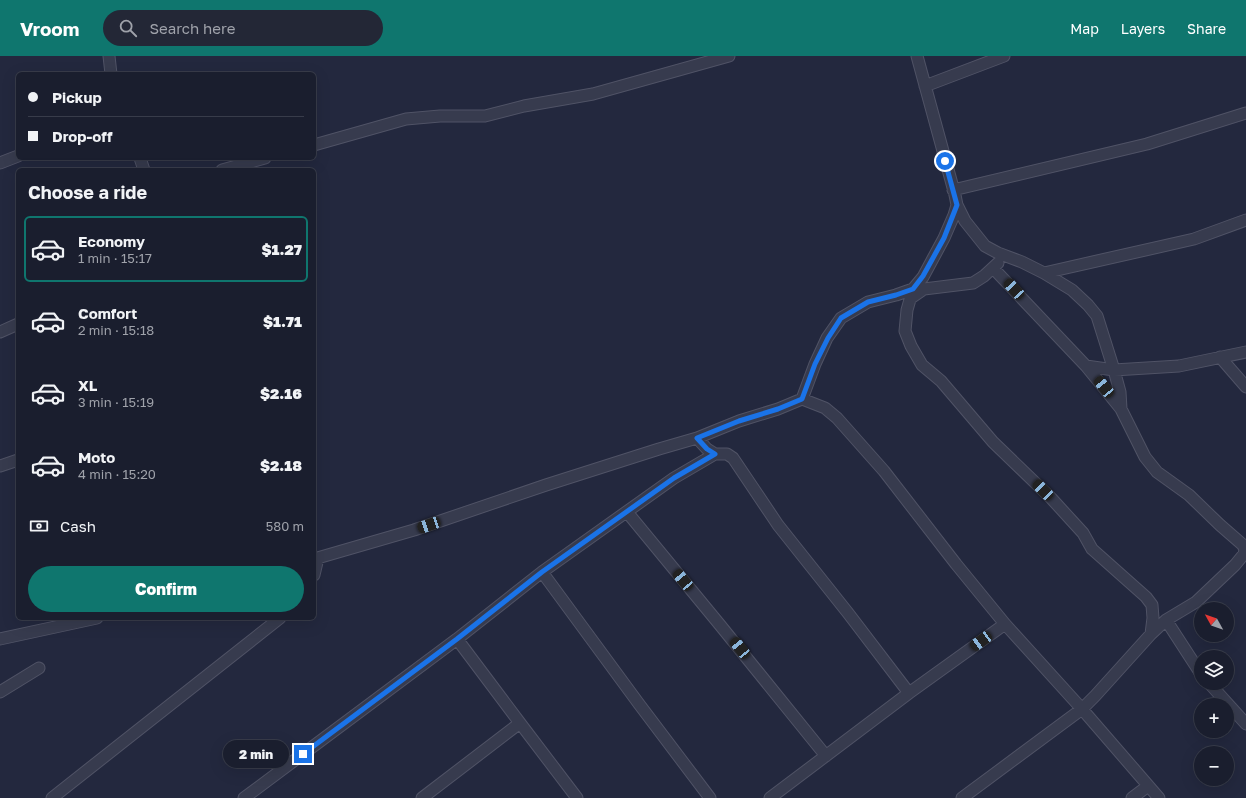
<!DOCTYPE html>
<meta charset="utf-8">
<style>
:root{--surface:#1a1e2e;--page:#232736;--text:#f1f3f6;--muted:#9fa2aa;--line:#383c4a;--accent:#0f766e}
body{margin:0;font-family:"Golos Text",sans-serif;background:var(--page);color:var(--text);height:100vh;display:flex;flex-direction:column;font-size:15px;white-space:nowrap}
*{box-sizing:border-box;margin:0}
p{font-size:13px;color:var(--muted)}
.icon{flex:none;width:22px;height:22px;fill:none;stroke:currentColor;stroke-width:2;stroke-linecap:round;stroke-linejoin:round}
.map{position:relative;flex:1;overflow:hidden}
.panel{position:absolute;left:16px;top:112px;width:300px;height:452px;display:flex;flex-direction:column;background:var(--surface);border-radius:6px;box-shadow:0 4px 16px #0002,0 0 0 1px var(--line)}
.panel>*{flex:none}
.hud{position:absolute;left:16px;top:16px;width:300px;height:88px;border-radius:6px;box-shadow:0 4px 16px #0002,0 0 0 1px var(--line);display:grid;align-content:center;height:88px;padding:0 12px;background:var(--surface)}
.needle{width:26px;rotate:310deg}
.controls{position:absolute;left:1194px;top:546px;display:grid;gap:8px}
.controls a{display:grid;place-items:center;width:40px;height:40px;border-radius:50%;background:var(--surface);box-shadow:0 4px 16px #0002,0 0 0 1px var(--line);font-size:20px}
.end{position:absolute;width:18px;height:18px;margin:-9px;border:5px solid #1a73e8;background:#fff;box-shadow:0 0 0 2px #fff}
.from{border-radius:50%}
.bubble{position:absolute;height:28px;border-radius:14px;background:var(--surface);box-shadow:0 4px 16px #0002,0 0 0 1px var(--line);font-size:13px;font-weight:800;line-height:28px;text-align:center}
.car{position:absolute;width:12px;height:24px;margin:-12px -6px;border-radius:5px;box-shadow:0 0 3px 1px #0007;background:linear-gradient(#222 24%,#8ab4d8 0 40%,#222 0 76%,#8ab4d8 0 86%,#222 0)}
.hud b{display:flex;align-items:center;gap:14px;height:38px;font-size:15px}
.hud b+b{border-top:1px solid var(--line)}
.hud i{width:10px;height:10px;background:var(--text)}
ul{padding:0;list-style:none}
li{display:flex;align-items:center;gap:12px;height:66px;margin:0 8px 6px;padding:0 4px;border:2px solid transparent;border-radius:6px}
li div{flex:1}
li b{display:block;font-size:15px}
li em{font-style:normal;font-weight:800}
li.active{border-color:var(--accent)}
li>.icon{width:36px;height:36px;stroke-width:1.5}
h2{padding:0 12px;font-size:18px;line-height:48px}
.pay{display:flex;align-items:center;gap:10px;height:44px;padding:0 12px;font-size:15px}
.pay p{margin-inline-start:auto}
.cta{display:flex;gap:8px;margin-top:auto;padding:8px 12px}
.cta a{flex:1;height:46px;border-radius:24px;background:var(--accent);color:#fff;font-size:16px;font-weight:800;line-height:46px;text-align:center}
header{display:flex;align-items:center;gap:24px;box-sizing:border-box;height:56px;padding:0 20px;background:var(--accent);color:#fff}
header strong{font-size:19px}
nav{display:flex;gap:22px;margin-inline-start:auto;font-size:14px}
.search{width:280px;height:36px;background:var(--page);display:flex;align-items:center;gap:10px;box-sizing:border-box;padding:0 14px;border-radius:22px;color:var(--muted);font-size:15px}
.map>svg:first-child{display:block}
</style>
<header>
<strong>Vroom</strong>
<div class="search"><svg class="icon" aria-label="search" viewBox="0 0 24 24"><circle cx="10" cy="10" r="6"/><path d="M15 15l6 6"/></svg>Search here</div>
<nav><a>Map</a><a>Layers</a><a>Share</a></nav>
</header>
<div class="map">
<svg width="1246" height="742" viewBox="0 0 1246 742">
<rect width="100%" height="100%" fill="#23283e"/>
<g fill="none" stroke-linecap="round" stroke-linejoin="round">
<defs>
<path id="street" d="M109 0 111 18
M925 30 1004 0
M314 89 406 63 440 60H485L524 50 593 38 729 0
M140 102 144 114
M0 107 18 100
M222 114 265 102
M953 134 1147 88 1246 57
M957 149 965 165 985 190 998 197 1022 206 1044 217 1072 234 1088 249 1097 260 1114 314 1120 336 1121 353 1145 401 1157 416 1189 439 1220 469 1243 489 1245 494 1244 498 1235 509 1196 546 1166 564 1151 578 1095 640 1082 653 962 742
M993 212 1086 310 1114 314 1179 310 1246 296
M1044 217 1194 183 1246 164
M913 233 907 254 905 275 911 290 922 309 941 325 993 386 1051 442 1083 477 1092 493 1146 541 1152 549 1153 562 1151 578
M911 242 924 233 973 227 984 220 998 207
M0 276 18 268
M1220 301 1246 331
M1086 310 1121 353
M802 343 825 352 837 362 884 415 956 508 1005 568 1082 653 1159 742
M715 398H727L733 402 778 469 848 557 909 637
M0 410 18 404
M627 456 720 569 826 700
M314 503 414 474 546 429 659 393 697 382 739 365 778 353 802 343 815 308 827 282 841 262 868 246 896 239 913 233 923 221 944 182 954 159 957 149 955 139 917 0
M542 516 639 648 710 742
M314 519 318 502
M1166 564 1201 618
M0 583 97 562
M1209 627 1246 668
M0 636 39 612
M520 667 577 742
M52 742 280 562
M244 742 457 583 542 516 674 422 715 398 707 393 697 382
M422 742 520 667 457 583
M770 742 909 637 1005 568
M1132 742 1148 730"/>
</defs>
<use href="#street" stroke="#505366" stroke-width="13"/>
<use href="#street" stroke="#373b4e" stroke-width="11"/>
</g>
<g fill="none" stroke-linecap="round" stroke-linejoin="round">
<path stroke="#1a73e8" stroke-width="5" d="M303 698 457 583 542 516 674 422 715 398 707 393 697 382 739 365 778 353 802 343 815 308 828 282 841 262 868 246 896 239 913 233 923 220 944 182 957 149 945 105"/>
</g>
</svg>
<div class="controls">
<a><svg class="needle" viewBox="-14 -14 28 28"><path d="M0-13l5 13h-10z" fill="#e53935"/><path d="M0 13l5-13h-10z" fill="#9fa2aa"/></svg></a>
<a><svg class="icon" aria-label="layers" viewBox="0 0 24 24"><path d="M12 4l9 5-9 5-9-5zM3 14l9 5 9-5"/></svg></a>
<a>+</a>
<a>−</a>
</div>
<i class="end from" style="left:945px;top:105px"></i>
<i class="end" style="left:303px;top:698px"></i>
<div class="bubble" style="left:223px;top:684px;width:66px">2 min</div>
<i class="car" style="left:1014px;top:233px;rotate:317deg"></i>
<i class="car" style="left:1104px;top:331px;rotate:321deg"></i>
<i class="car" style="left:1043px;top:434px;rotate:315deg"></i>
<i class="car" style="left:429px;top:469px;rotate:251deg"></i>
<i class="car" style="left:683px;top:524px;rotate:320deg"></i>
<i class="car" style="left:981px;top:585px;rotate:234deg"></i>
<i class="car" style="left:740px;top:592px;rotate:321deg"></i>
<div class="hud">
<b><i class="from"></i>Pickup</b>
<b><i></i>Drop-off</b>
</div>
<section class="panel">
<h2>Choose a ride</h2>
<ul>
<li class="active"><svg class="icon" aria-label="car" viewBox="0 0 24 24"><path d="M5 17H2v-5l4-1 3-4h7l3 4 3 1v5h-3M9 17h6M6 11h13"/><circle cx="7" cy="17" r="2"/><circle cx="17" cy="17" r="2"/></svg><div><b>Economy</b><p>1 min · 15:17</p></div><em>$1.27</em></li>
<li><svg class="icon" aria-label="car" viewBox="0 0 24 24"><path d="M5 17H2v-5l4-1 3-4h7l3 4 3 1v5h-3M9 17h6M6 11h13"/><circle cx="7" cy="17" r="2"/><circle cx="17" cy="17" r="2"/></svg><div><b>Comfort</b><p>2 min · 15:18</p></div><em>$1.71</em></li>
<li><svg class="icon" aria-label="car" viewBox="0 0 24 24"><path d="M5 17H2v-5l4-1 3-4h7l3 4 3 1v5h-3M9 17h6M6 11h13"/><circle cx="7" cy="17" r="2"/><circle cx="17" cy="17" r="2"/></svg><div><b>XL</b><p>3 min · 15:19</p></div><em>$2.16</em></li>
<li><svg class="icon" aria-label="car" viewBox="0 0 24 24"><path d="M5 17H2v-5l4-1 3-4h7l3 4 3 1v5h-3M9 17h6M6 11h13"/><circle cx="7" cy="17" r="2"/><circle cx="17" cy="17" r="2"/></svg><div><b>Moto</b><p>4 min · 15:20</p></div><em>$2.18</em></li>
</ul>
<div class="pay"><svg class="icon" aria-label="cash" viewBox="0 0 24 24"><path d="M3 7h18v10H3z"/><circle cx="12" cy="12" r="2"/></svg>Cash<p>580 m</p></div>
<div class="cta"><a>Confirm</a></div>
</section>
</div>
